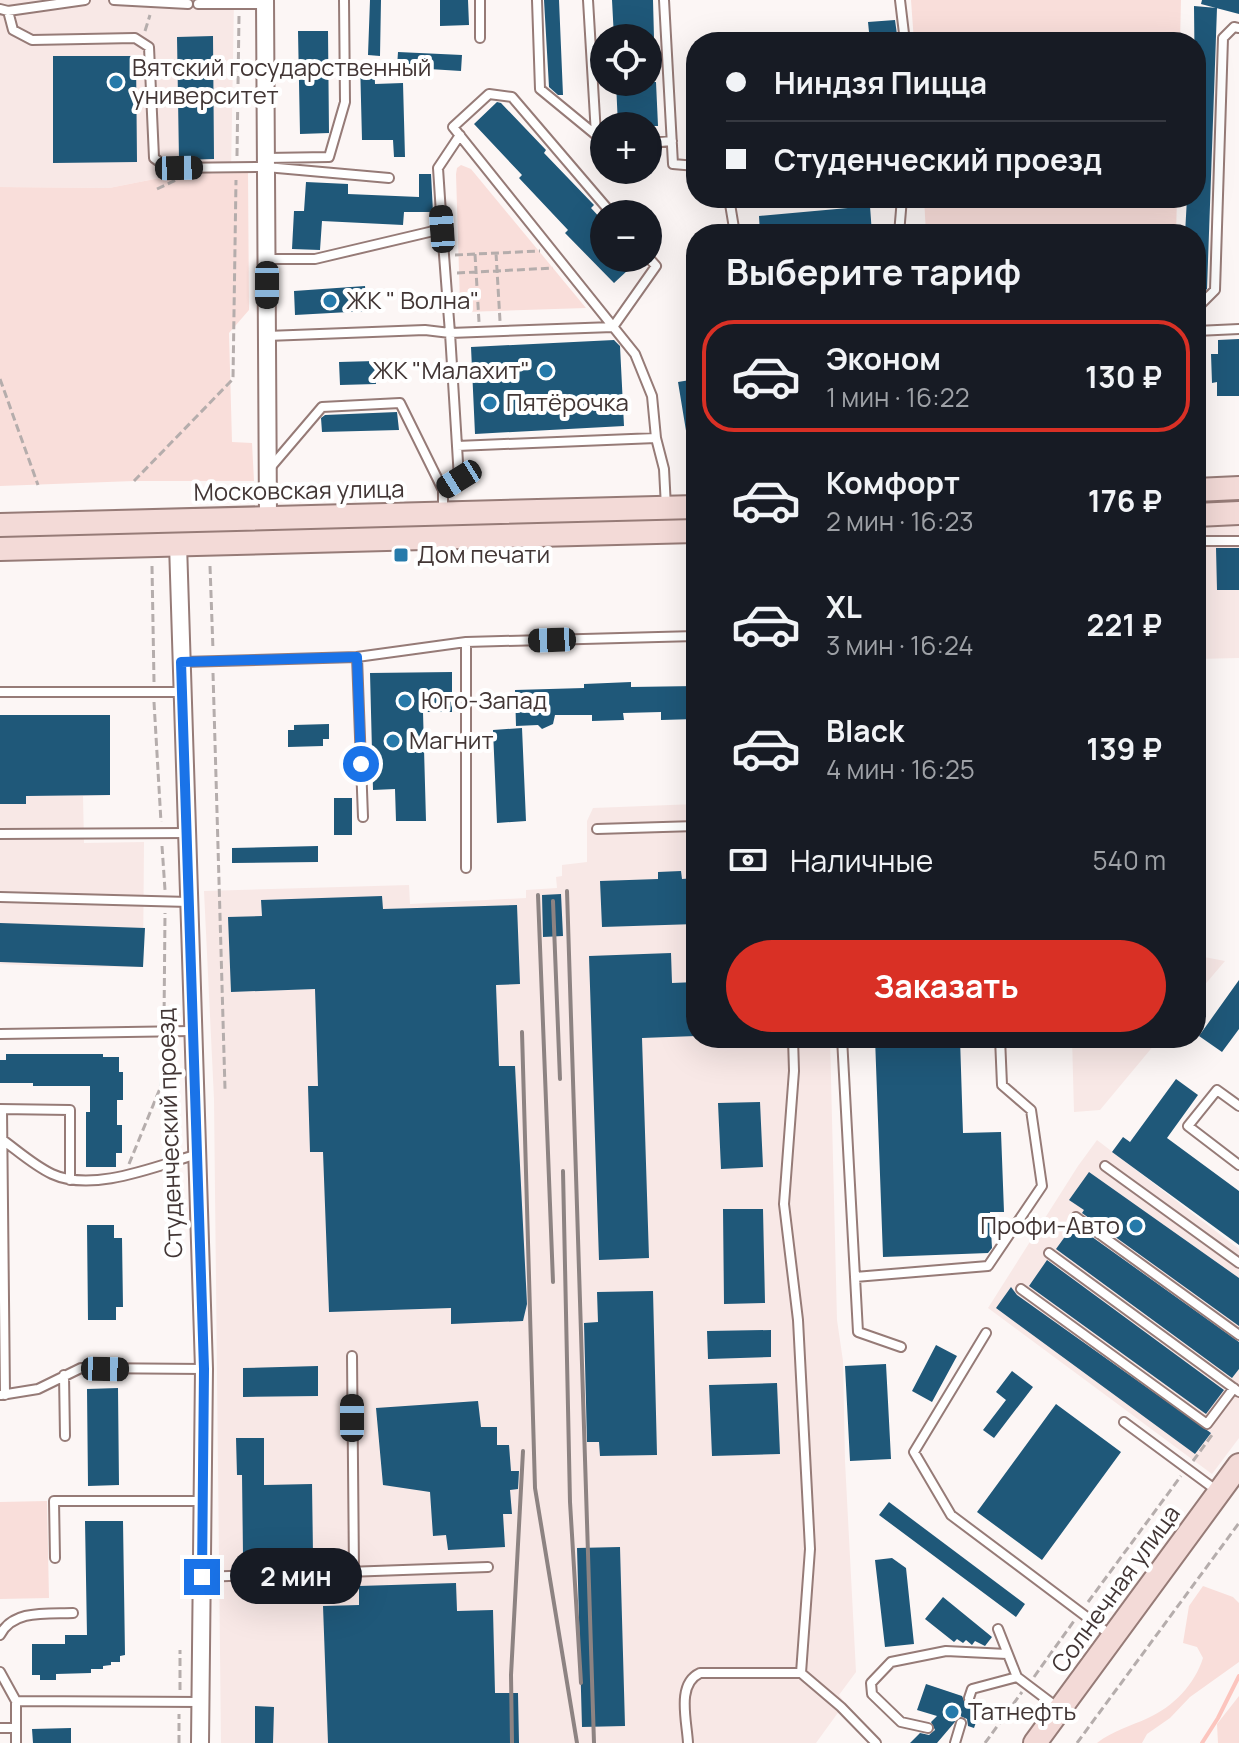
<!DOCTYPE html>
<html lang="ru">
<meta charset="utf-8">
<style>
:root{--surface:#171b24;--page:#20242c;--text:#f1f3f6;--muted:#9ea1a6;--line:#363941;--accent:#d93025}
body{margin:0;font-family:Manrope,sans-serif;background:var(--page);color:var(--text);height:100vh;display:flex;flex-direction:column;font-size:30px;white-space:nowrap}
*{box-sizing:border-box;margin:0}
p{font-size:26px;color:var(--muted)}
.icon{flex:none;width:44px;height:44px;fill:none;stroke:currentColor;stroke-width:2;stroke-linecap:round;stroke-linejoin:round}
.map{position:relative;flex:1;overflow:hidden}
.drawer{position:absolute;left:686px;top:224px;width:520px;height:824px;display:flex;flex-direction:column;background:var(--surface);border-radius:32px;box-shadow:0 8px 32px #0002}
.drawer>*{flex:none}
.banner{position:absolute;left:686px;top:32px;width:520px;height:176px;border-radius:32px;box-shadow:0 8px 32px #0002;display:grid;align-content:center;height:176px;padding:0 40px;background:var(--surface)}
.buttons{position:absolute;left:590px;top:24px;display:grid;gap:16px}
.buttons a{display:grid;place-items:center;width:72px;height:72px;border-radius:50%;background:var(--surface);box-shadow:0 8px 32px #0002;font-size:40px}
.end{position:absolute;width:36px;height:36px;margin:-18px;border:10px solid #1a73e8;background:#fff;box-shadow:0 0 0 4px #fff}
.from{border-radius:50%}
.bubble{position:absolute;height:56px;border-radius:28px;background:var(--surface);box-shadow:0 8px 32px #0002;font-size:26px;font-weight:700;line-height:56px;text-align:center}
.car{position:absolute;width:24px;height:48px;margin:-24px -12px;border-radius:10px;box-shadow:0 0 6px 2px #0007;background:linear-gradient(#222 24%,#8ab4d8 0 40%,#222 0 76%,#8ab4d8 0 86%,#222 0)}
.banner b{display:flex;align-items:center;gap:28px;height:76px;font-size:30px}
.banner b+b{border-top:2px solid var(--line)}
.banner i{width:20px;height:20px;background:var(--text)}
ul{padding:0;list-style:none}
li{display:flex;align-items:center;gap:24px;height:112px;margin:0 16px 12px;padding:0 24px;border:4px solid transparent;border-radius:32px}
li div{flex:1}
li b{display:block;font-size:30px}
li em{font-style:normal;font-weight:700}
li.selected{border-color:var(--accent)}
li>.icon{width:72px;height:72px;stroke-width:1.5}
h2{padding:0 40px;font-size:36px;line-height:96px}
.pay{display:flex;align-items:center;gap:20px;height:88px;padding:0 40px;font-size:30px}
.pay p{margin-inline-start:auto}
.cta{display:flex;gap:16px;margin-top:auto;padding:16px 40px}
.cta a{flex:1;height:92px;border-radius:48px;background:var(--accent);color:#fff;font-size:32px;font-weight:700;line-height:92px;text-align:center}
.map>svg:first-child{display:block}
</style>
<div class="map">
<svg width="1239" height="1743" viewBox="0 0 1239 1743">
<rect width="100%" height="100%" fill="#fcf6f5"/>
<path fill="#f8e8e6" d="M0 0H234L231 173 180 174 109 188 0 187Z
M1239 525V658L1196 659V526Z
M0 715H110V795L83 796 84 843 144 842 143 967H64L0 964Z
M1196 794H1202L1206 834 1204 957 1225 961 1196 995Z
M696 804V1038H830L837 1320 843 1361 845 1461 856 1672 839 1695 845 1703 816 1743H221L214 1099 204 891 409 885 410 904 526 898V890L557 888 556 877 562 876V865L587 862V821L593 808Z
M1072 1038H1160L1100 1110 1074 1112Z
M1097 1140 1239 1249V1438L1212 1474 988 1308 1078 1166Z"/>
<path fill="#f9deda" d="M911 0H1181L1180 42H914Z
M461 165 471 169 586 308 465 312 460 304 456 174 457 168Z
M248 173 249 310 229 333 232 442 252 443 254 481H134L0 486V187L109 188 180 174Z
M924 198H1177L1176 234H926Z
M47 1501 49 1598 0 1599V1502Z
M1203 1586 1233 1597 1239 1603V1662L1190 1697 1170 1718 1147 1734 1142 1743H1097C1112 1731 1131 1726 1148 1718 1173 1707 1195 1684 1203 1658L1197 1647 1183 1643 1189 1606Z
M1239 1696V1743H1218L1217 1724Z"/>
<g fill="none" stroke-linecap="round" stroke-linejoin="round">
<path stroke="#fcc5be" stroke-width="4" d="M1202 1743 1218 1718 1239 1676"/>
</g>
<path fill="#1f5879" d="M370 0H381L380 56 368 55Z
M440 0H468L469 25 440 26Z
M544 0H559L563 95H558L549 87Z
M612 0H653L654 38H614Z
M1202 0H1239V14L1201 4Z
M1194 6 1217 8 1207 289 1196 299V234H1185L1187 198H1196Z
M895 20 898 42H870L868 22Z
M298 31H328L329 133 300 134Z
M213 36 214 159 179 160 177 37Z
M398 52 462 55 461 71 397 67Z
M53 56H136L137 162 53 163Z
M360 61H374L375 84 403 83 405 157H394L393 140H362Z
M616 82H656L658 126H618Z
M497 102 501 103 546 150 544 153 594 205 591 208 604 222V258H641L614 283 565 233 568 230 519 178 522 175 474 124Z
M419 174H431L433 212H404L403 225 322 221 320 250 292 249 294 211H304L306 182 348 184V194L419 197Z
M870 206 872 234H760L759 216Z
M365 286 367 311 295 315 294 291Z
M1239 339V396H1217V382L1212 383 1211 354H1218V340Z
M614 340 620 346 624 426 475 434 471 347Z
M375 361 376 384 340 385 339 362Z
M696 379V449H689L678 382Z
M397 412 399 430 322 432 321 418 325 415Z
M1216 548H1239V590H1217Z
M452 672V712H423L426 821H396L395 789 373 790 370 673Z
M631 682V687L696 686V719L661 720V712L623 713 624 720 592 721V715H555L553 724 542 729 538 725 516 726 515 690 584 688V684Z
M0 715H110V795L26 796V804H0Z
M329 724V739H323V746L288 747V730H294V725Z
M522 728 526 821 497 823 493 730Z
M334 798H352V835H334Z
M318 846V862L232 863V848Z
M681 871 682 879 696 878V924L602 927 600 881 658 879V872Z
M561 894 563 936 543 937 542 895Z
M382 896 383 909 517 905 520 984 496 985 499 1066H515L527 1304 523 1321 451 1324V1308L329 1312 323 1152H310L308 1086H318L315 989 231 992 228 917 262 916 261 900Z
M0 923 145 928 143 967 0 962Z
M671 953 672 983 696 982V1036L642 1038 649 1258 599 1260 589 956Z
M1239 980V1029L1222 1052 1199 1036Z
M875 1038H960L963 1133 1001 1132 1004 1212H990L992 1248 988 1253 883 1257Z
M6 1054H103V1057H119V1072H123V1100H117V1125H122V1153H116V1167H86V1112H90V1086H33V1083H0V1060H6Z
M1176 1079 1198 1095 1167 1138 1239 1191V1245L1112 1152 1123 1137 1130 1142Z
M760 1102 763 1167 721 1169 718 1103Z
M1089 1172 1239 1278V1326L1082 1213 1084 1210 1069 1200Z
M723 1209H763L765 1303 724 1304Z
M1074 1224 1239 1342V1369L1232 1378 1056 1249Z
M87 1225H114V1238H122L123 1307H116V1320H88Z
M1047 1260 1224 1390 1206 1414 1029 1286Z
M1011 1287 1017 1295 1211 1433 1195 1454 996 1308Z
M653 1291 657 1455 600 1456 599 1442H587L584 1323 598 1322 597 1292Z
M771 1330V1357L708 1359 707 1331Z
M936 1345 957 1356 932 1402 912 1391Z
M886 1364 891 1459 850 1461 845 1366Z
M318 1366V1396L243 1397V1368Z
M1012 1371 1033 1387 994 1438 983 1430 1006 1400 996 1392Z
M777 1383 780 1454 712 1456 709 1385Z
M118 1388 119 1485 88 1486 87 1389Z
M478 1401 481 1427H497V1445H509L511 1471H519L518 1489 510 1490 512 1514H503L505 1547 448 1550 446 1535 433 1536 430 1492 383 1485 376 1408Z
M1056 1404 1121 1452 1042 1560 977 1512Z
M236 1438H264V1485L312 1484 313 1554 243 1555 242 1475H237Z
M889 1502 1025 1604 1016 1617 879 1515Z
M85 1521H123L125 1655 120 1656V1662H111V1665L103 1666V1669H91V1673L56 1674V1680H40V1675H32V1644H65V1635H87Z
M620 1547 625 1726 582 1727 577 1548Z
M892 1558 906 1568 914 1644 885 1647 875 1560Z
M456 1583 457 1611 493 1610 495 1693H518L519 1743H328L323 1606 359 1605V1586Z
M943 1597 992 1637 985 1646 975 1641 972 1645 966 1640 963 1643 957 1639 954 1642 925 1619Z
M926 1684 962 1696 966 1704 971 1705 976 1700 983 1702 974 1728 968 1726 967 1719 960 1716 937 1743H910L920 1733 929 1735 935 1730 931 1722 937 1716 917 1710Z
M255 1706 274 1707 273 1743H255Z
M71 1728V1743H33L32 1729Z"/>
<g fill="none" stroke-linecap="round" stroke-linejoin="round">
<defs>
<path id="lane" d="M114 0 188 4
M537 0 540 89 596 135
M588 0 596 135 604 138
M664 0 673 164 696 166
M900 0 905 42
M198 4H264
M0 9 8 11 85 0
M8 11 13 30 32 40 135 38 149 47 154 158 168 168 266 167 389 178
M480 38V0
M648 143 672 141
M266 158 329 157 345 102 344 0
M729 198 735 234
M442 229 450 333 613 327 656 266 648 257
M899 234 902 198
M267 259H315L442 229 438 168 460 135
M1196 321 1199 306 1215 290 1223 38 1234 27 1239 28
M1196 331 1239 329
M267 336 425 330 450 333 457 446 656 438 652 396 635 354 453 127 489 94 512 97 612 214
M656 438 664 469 666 507
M270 468 322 407 400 403 443 490V513
M443 490 459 479 457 446
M1196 541H1239
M466 642V868
M357 657 466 642 696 636
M182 662 357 657 363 817
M0 692H182
M597 829 696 826
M0 834 187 833
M0 897 189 902
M0 1034 191 1031
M793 1038 794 1071 784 1204 798 1320 810 1549 801 1673 841 1707 876 1743
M842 1038 858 1332 901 1347
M1239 1106 1217 1090 1188 1126 1239 1165
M0 1109 70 1110V1180
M2 1110 5 1395
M0 1138C17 1150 33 1165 52 1174 93 1193 156 1166 198 1154
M1105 1166 1239 1263
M1076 1217 1239 1335
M1049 1253 1239 1392
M855 1277 988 1266 1042 1186 1031 1110 1002 1085 1000 1038
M1021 1289 1207 1424 1234 1388
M986 1333 914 1452 951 1515 1112 1636
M352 1356 354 1572
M64 1375 65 1436
M1 1395 38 1389 81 1368 204 1369
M1124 1422 1216 1490
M55 1558 54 1501H202
M202 1577 488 1567
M998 1629 1017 1677 1058 1708
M0 1635C13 1609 48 1614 73 1613
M0 1672 16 1701 201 1702
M969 1698 972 1689 1017 1677
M16 1701V1743
M0 1728H16
M928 1728 901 1722 872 1694 871 1683 891 1662 946 1651 1007 1654
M688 1743C687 1721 676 1684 700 1673H801
M955 1743 961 1723"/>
<path id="street" d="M265 0 268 518
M178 544 204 1369 200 1743"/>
<path id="secondary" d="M1196 490 1239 488
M1196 515 1239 513
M0 525 696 507
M0 549 696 531
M1035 1743 1239 1465"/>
</defs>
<use href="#lane" stroke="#967b77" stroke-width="12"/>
<use href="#street" stroke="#967b77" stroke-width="20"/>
<use href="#secondary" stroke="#967b77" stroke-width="26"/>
<path stroke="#b5adac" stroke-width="3" stroke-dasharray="8 4" stroke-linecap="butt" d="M145 31 150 15
M237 156 239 16
M157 189 178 179
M496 253 500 321
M475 254 479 322
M455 255 540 251
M457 273 553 268
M0 379 38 485
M134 481 233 379 236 180
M152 566 154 682
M210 566 213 650
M213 673 225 1089
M154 702 161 822
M162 846 165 890
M164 1022 165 913
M129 1164 161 1086 163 1041
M1193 1461 1212 1435
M1088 1602 1181 1476
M1034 1677 1074 1621
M180 1690V1650
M179 1743V1714
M985 1743 1022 1692
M1077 1743 1239 1523"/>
<use href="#lane" stroke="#fff" stroke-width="8"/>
<use href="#street" stroke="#fff" stroke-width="16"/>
<use href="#secondary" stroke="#f3dad7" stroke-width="22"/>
<path stroke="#8d8382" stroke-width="4" d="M567 891 594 1743
M538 895 553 1282
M553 901 560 1079
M522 1032 535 1488 577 1743
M563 1171 570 1502 581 1683
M512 1743 511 1675 523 1451"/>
</g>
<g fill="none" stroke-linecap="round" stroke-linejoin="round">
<path stroke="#1a73e8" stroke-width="10" d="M202 1577 204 1369 181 662 357 657 361 764"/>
</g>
<g fill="#267aaa" stroke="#fff" stroke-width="3">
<circle cx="116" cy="82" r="8"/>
<circle cx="330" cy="301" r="8"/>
<circle cx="546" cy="371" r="8"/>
<circle cx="490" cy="403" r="8"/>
<rect x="393" y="547" width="16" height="16" rx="4"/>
<circle cx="405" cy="701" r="8"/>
<circle cx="393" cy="741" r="8"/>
<circle cx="1136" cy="1226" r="8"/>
<circle cx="952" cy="1712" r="8"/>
</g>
<g text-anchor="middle" stroke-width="8" stroke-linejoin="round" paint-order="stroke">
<g font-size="24" fill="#423635" stroke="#fff" text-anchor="start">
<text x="132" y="76">Вятский государственный<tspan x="132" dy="28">университет</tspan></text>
<text x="346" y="309">ЖК " Волна"</text>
<text x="530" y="379" text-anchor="end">ЖК "Малахит"</text>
<text x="506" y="411">Пятёрочка</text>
<text x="417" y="563">Дом печати</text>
<text x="421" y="709">Юго-Запад</text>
<text x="409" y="749">Магнит</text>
<text x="1120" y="1234" text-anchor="end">Профи-Авто</text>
<text x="968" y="1720">Татнефть</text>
</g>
<g font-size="24" fill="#423635" stroke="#fff">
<text transform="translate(299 491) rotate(-1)" y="8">Московская улица</text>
<text transform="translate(170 1133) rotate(-92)" y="8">Студенческий проезд</text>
<text transform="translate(1116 1589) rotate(-54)" y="8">Солнечная улица</text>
</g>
</g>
</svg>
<div class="buttons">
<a><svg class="icon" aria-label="locate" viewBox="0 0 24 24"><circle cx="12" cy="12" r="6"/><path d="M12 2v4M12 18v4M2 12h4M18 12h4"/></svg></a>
<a>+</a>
<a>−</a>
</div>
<i class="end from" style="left:361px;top:764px"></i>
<i class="end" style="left:202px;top:1577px"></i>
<div class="bubble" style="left:230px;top:1548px;width:132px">2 мин</div>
<i class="car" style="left:179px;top:168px;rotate:89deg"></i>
<i class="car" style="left:442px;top:229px;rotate:356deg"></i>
<i class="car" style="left:267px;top:285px;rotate:180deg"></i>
<i class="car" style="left:459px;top:479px;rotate:238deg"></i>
<i class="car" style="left:552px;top:640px;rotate:268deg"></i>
<i class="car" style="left:105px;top:1369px;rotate:91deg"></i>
<i class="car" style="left:352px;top:1418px;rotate:0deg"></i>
<div class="banner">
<b><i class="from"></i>Ниндзя Пицца</b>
<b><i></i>Студенческий проезд</b>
</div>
<section class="drawer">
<h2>Выберите тариф</h2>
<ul>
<li class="selected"><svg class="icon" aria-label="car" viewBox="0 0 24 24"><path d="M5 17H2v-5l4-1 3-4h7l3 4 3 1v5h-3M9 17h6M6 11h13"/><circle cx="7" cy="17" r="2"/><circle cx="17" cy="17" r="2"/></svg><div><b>Эконом</b><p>1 мин · 16:22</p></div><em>130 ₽</em></li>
<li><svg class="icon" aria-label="car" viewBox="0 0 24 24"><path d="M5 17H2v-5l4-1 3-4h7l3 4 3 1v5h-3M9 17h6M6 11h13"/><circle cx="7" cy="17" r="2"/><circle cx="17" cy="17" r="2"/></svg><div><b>Комфорт</b><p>2 мин · 16:23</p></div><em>176 ₽</em></li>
<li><svg class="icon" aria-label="car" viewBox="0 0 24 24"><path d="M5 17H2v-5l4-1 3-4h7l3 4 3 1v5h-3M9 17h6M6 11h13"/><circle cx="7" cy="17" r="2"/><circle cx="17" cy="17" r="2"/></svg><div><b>XL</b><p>3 мин · 16:24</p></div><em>221 ₽</em></li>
<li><svg class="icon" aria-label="car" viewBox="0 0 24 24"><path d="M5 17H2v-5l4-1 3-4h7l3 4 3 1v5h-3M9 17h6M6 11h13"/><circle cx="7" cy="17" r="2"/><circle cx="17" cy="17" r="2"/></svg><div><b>Black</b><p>4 мин · 16:25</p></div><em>139 ₽</em></li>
</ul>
<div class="pay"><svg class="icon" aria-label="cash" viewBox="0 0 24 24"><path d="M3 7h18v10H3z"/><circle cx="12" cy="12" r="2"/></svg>Наличные<p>540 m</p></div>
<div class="cta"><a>Заказать</a></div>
</section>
</div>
